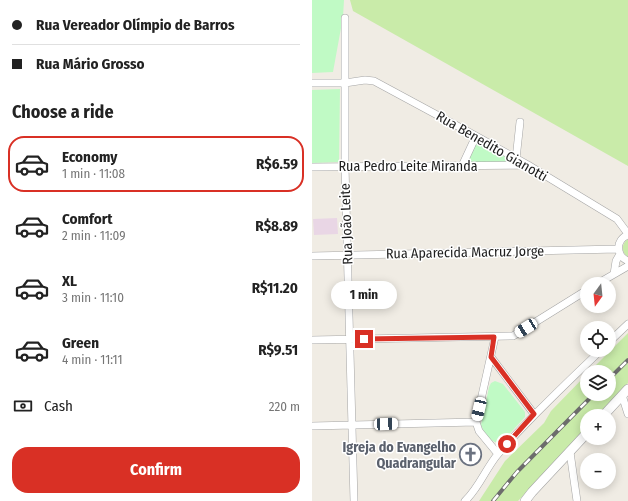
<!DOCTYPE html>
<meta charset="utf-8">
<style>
:root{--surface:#fff;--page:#f6f6f6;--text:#222;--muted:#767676;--line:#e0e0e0;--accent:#d93025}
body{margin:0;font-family:"Fira Sans Condensed",sans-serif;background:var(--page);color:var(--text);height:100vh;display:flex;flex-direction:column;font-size:15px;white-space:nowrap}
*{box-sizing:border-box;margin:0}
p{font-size:13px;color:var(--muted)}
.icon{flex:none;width:22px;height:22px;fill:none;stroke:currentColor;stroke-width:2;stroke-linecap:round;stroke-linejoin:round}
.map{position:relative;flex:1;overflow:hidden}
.details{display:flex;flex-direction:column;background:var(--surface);width:312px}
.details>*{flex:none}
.guide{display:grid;align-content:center;height:88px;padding:0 12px;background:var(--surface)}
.needle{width:26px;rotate:195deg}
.controls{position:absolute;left:268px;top:277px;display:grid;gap:8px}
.controls a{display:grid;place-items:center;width:36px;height:36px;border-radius:50%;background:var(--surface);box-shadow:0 2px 10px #0003;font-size:20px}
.end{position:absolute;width:18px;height:18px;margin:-9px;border:5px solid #d93025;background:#fff;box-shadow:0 0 0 2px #fff}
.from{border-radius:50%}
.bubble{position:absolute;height:28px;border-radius:14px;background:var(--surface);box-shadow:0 2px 10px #0003;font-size:13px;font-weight:700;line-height:28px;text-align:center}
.car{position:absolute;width:12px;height:24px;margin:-12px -6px;border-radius:5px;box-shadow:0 0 3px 1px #0007;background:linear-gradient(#fff 24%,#345 0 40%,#fff 0 76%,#345 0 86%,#fff 0)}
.guide b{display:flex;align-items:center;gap:14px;height:38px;font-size:15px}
.guide b+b{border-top:1px solid var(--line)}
.guide i{width:10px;height:10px;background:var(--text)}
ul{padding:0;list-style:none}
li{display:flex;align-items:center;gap:12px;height:56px;margin:0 8px 6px;padding:0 4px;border:2px solid transparent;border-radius:16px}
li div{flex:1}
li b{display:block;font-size:15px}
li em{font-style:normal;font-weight:700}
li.active{border-color:var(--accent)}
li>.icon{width:36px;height:36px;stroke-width:1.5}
h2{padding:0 12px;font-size:18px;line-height:48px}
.pay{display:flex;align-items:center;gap:10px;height:44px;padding:0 12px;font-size:15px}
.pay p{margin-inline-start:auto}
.action{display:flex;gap:8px;margin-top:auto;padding:8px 12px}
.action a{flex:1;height:46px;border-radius:16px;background:var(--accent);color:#fff;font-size:16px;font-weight:700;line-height:46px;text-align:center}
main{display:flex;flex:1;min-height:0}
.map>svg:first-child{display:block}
</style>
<main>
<section class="details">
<div class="guide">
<b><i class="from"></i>Rua Vereador Olímpio de Barros</b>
<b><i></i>Rua Mário Grosso</b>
</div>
<h2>Choose a ride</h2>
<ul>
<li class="active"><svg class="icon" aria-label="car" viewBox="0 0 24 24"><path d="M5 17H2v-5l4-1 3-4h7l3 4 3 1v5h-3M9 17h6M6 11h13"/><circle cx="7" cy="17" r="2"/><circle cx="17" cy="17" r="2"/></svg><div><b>Economy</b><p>1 min · 11:08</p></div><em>R$6.59</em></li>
<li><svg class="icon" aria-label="car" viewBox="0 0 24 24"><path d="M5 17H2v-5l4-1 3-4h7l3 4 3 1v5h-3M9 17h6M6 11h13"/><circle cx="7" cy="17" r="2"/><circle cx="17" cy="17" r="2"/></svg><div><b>Comfort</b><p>2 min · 11:09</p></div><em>R$8.89</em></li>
<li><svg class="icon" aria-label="car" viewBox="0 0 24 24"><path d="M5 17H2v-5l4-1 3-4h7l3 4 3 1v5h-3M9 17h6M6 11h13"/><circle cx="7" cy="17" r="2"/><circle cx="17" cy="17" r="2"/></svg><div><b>XL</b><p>3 min · 11:10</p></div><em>R$11.20</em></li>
<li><svg class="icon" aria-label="car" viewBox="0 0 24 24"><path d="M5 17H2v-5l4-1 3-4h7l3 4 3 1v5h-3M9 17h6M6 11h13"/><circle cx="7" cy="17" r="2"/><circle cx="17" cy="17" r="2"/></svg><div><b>Green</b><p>4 min · 11:11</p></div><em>R$9.51</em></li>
</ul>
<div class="pay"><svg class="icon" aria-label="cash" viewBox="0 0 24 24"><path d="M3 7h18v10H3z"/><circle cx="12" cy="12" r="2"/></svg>Cash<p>220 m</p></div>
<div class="action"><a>Confirm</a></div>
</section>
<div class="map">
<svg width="316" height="501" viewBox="0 0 316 501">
<rect width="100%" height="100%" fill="#f0ece4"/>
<path fill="#e9d6e5" d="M25 218 26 234 2 235 1 219Z"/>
<path fill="#c9eba9" d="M38 0H316V166L41 11Z
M316 239V257C309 252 309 244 316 239Z
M316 333V383L285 416H275V427L206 501H167L193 461 232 423 239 411 275 374V394H297V372H277Z"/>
<path fill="#c0fac5" d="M0 0H32L31 17 21 72 0 73Z
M28 89 27 162 0 163V90Z
M165 140 204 163H154Z
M183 381 191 384 213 412V417L192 440 186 443C177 441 172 433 169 425L177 387 179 383Z"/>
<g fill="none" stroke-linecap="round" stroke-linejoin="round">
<defs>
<path id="minor" d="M33 18V166L42 501
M0 83H33L53 80 62 81 164 136 216 165 305 219 316 234
M204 159 208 122
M150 166 164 136
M0 167 215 165
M316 235C303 240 304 256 316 261
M0 256 306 249
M302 274 304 261 308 254
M285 284 316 266
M183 337 164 422 167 431 186 454
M0 340 201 336 275 290
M297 342 316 324
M179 357 222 414
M310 395 316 414
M0 426 164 422
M258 452 265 501
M153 501C167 488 174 468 186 454 218 417 254 384 289 350"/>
<path id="tertiary" d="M291 416 316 389
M213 501 220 492 275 433"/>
</defs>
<use href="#minor" stroke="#a5a5a5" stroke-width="8"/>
<use href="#tertiary" stroke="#a5a5a5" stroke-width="10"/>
<use href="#minor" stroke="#fff" stroke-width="7"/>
<use href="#tertiary" stroke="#fff" stroke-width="9"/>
<defs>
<path id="rail" d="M297 379 316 360
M181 501 205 472 282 394"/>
</defs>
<use href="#rail" stroke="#6c6c6c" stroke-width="4"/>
<use href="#rail" stroke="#fff" stroke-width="2.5" stroke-dasharray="8" stroke-linecap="butt"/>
</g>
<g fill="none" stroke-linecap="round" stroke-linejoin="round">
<path stroke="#d93025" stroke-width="5" d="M52 339 182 337 179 357 222 414 195 444"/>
</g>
<defs>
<symbol id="church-ring" viewBox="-11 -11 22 22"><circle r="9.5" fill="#fff" stroke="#6b7280" stroke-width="1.5"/><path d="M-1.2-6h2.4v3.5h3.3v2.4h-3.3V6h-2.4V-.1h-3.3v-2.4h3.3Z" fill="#6b7280"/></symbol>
</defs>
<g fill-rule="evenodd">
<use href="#church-ring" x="146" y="442" width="25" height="25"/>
</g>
<g text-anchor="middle" stroke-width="3" stroke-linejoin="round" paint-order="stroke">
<g font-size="14" fill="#1e1e1e" stroke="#fff">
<text transform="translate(180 146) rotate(30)" y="5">Rua Benedito Gianotti</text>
<text x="96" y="171">Rua Pedro Leite Miranda</text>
<text transform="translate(34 224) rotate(-92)" y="5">Rua João Leite</text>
<text transform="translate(153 252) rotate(-1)" y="5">Rua Aparecida Macruz Jorge</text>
</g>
<g font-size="14" font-weight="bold" fill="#5b616d" stroke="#fff" text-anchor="end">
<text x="144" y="452">Igreja do Evangelho<tspan x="144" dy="16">Quadrangular</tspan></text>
</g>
</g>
</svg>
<div class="controls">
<a><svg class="needle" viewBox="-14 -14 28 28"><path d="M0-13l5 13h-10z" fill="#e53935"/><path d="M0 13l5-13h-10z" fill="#767676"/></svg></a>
<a><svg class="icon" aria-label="locate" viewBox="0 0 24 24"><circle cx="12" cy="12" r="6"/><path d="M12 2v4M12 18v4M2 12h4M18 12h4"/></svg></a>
<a><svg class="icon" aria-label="layers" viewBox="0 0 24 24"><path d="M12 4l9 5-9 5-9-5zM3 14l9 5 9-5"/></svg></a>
<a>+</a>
<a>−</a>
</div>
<i class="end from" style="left:195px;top:444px"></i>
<i class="end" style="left:52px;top:339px"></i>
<div class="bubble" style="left:19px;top:281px;width:66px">1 min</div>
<i class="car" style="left:214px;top:328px;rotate:238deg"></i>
<i class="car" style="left:167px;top:409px;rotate:193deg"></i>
<i class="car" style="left:74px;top:424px;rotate:88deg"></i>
</div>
</main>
